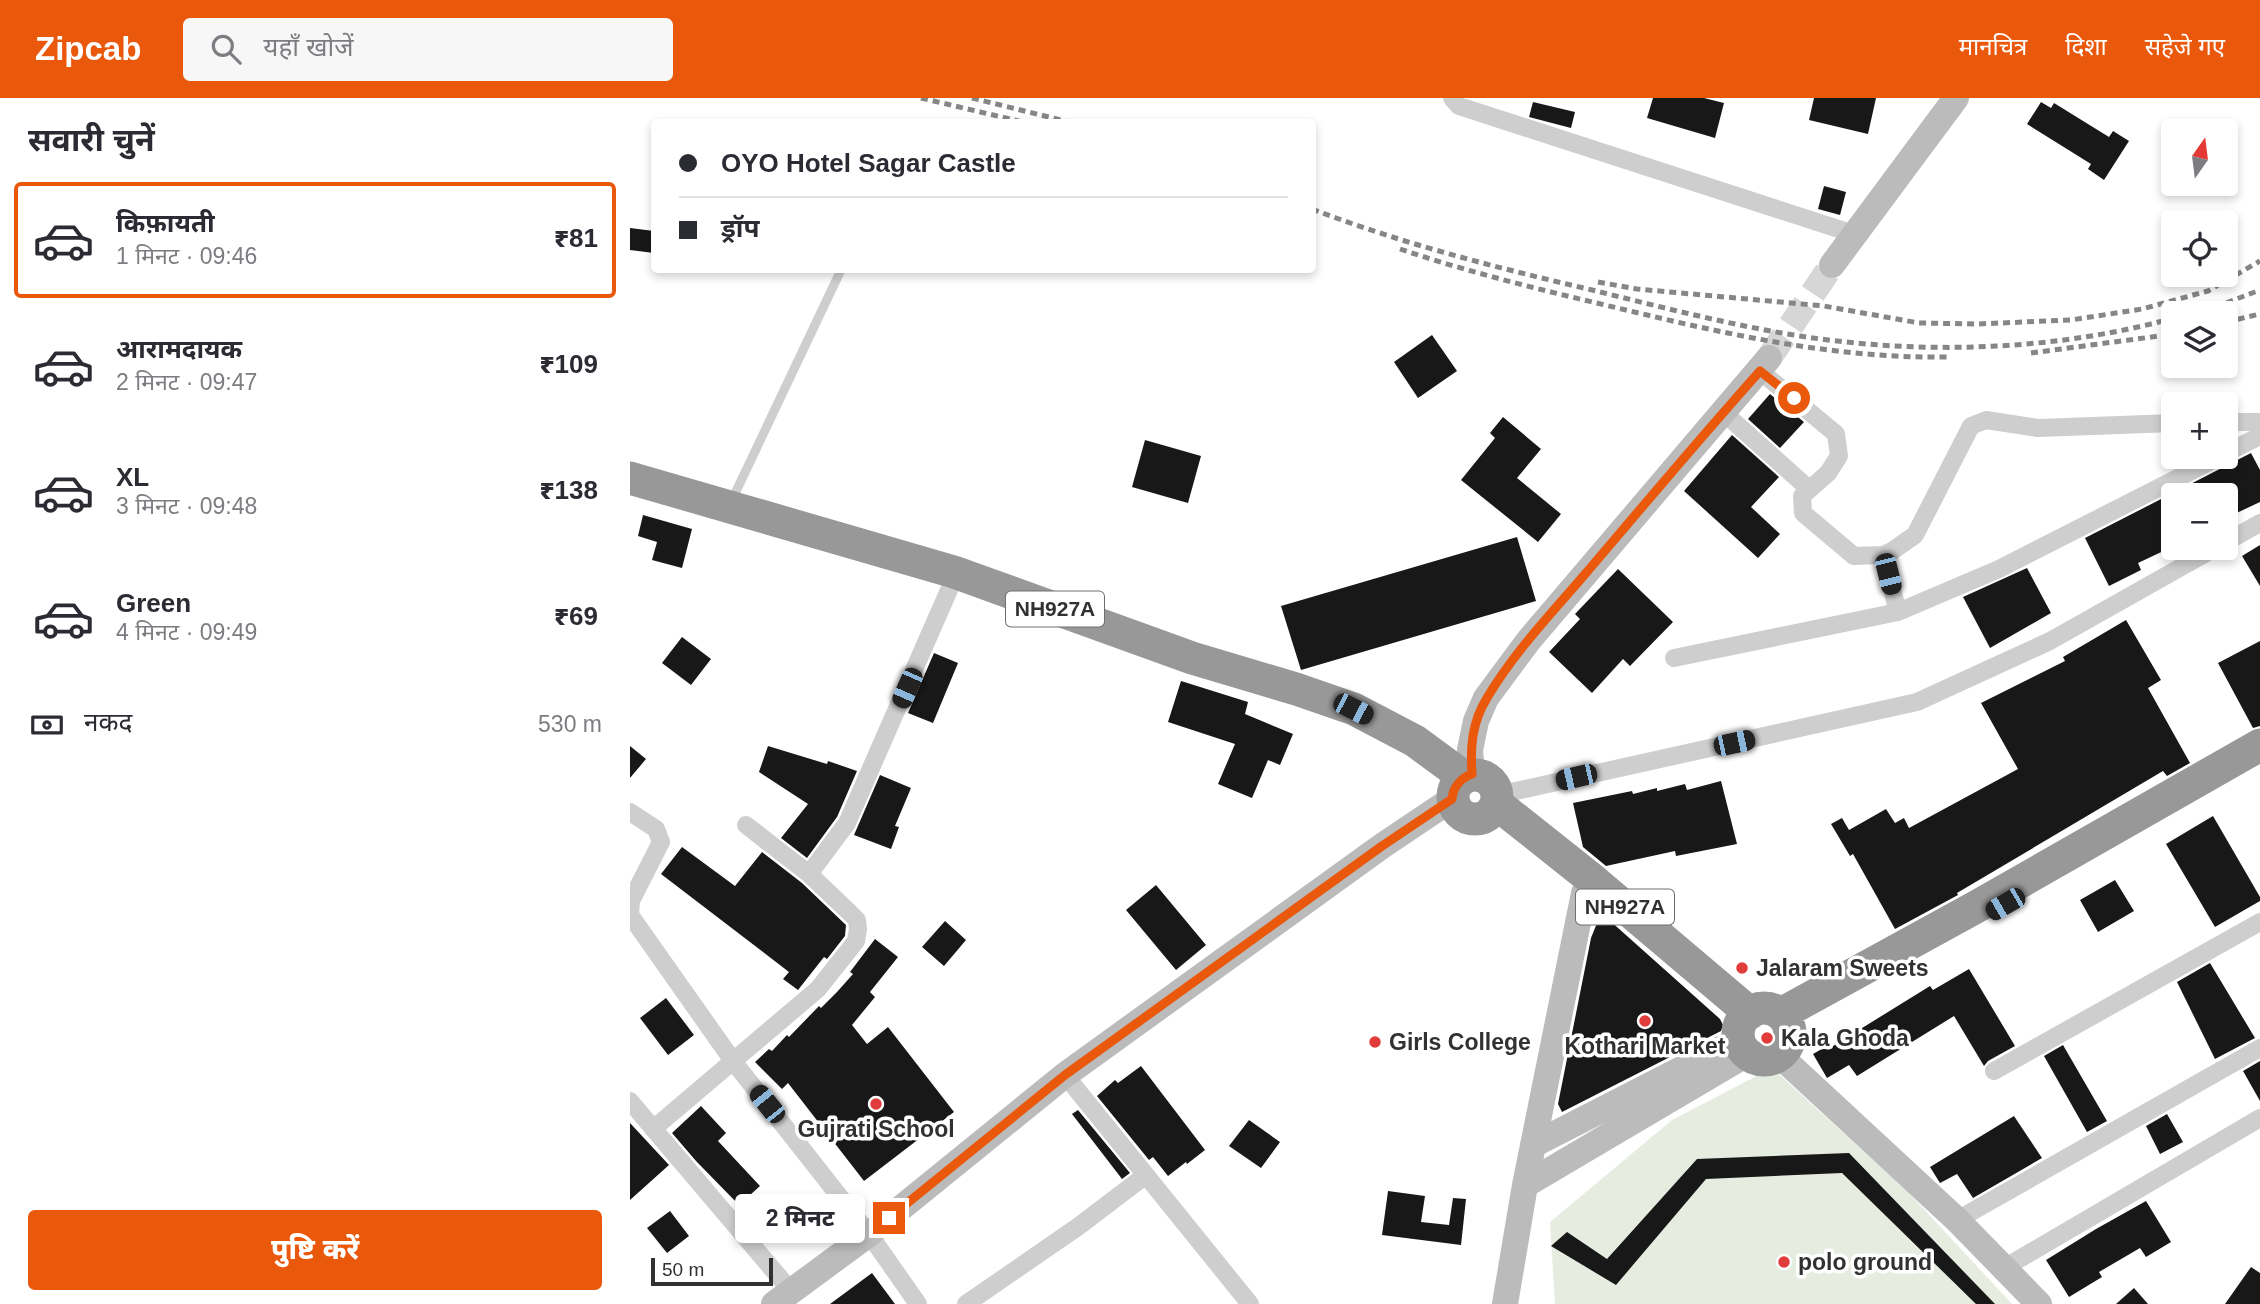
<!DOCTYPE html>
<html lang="hi">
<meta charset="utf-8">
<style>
:root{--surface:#fff;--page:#f7f7f7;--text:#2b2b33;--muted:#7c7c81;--line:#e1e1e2;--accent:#ea580c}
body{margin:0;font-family:Arial,"Noto Sans Devanagari",sans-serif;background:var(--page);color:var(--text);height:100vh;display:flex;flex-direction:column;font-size:26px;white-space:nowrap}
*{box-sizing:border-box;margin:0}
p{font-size:23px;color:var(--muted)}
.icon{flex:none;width:38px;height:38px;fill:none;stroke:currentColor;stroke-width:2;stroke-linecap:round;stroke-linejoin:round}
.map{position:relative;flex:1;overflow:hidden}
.panel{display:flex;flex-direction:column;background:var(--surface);width:630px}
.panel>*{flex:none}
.guide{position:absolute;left:21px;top:21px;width:665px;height:154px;border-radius:7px;box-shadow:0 4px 10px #0003;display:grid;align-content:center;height:154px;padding:0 28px;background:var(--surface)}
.needle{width:46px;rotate:14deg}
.tools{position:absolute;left:1531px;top:21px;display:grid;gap:14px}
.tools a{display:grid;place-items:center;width:77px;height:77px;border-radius:7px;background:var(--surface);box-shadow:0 4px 10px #0003;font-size:35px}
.scale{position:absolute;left:21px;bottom:18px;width:122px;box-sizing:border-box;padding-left:7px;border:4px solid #313131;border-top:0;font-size:19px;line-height:24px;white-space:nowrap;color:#313131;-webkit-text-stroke:5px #fff;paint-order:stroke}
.end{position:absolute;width:32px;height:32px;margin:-16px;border:9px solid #ea580c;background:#fff;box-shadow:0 0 0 4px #fff}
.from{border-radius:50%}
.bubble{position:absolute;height:49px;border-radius:7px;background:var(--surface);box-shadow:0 4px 10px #0003;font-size:23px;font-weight:800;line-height:49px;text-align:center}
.car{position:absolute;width:21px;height:42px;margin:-21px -10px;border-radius:9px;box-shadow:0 0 5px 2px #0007;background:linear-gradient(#222 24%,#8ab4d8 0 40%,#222 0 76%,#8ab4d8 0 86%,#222 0)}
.guide b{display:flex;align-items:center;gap:24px;height:66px;font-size:26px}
.guide b+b{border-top:2px solid var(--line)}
.guide i{width:18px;height:18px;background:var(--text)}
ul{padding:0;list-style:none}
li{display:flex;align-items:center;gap:21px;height:116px;margin:0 14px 10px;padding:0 14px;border:4px solid transparent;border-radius:7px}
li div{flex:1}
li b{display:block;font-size:26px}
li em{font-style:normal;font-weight:800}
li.on{border-color:var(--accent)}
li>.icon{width:63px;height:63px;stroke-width:1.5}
h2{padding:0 28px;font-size:32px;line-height:84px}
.pay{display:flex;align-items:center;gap:18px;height:77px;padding:0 28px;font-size:26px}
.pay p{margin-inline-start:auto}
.button{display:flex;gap:14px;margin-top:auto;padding:14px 28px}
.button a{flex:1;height:80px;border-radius:7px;background:var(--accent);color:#fff;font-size:28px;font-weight:800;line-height:80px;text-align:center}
header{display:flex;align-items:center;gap:42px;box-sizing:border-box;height:98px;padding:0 35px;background:var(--accent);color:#fff}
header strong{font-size:33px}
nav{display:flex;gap:38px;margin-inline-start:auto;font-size:24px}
.search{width:490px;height:63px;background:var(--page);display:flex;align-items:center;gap:18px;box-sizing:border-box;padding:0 24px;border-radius:7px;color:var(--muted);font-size:26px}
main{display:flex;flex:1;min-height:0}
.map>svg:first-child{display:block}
</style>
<header>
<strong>Zipcab</strong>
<div class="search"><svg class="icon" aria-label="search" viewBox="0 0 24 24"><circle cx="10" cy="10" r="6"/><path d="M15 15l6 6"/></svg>यहाँ खोजें</div>
<nav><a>मानचित्र</a><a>दिशा</a><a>सहेजे गए</a></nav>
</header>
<main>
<section class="panel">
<h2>सवारी चुनें</h2>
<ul>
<li class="on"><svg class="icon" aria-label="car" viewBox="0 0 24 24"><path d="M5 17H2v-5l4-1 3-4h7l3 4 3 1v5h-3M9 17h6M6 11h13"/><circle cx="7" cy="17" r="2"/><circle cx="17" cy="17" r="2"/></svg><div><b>किफ़ायती</b><p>1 मिनट · 09:46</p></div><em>₹81</em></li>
<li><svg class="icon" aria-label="car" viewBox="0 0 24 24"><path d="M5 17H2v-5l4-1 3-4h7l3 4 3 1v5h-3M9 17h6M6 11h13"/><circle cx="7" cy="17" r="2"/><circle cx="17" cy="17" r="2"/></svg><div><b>आरामदायक</b><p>2 मिनट · 09:47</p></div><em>₹109</em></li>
<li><svg class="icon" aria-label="car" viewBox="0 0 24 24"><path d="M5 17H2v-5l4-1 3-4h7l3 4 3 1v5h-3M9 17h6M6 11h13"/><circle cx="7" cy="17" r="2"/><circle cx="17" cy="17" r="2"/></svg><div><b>XL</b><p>3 मिनट · 09:48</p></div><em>₹138</em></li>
<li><svg class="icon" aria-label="car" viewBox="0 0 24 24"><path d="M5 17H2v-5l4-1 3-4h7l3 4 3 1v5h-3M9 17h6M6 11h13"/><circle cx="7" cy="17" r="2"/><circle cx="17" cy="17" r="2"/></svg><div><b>Green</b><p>4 मिनट · 09:49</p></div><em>₹69</em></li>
</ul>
<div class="pay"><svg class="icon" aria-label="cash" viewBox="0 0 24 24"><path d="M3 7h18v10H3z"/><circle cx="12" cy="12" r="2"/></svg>नकद<p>530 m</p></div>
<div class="button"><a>पुष्टि करें</a></div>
</section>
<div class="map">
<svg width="1630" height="1206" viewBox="0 0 1630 1206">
<rect width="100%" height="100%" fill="#fff"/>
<path fill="#e6ede0" d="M1142 970 1278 1094 1382 1206H925L920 1124 1042 1022Z"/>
<path fill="#181818" d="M1023 0H1074L1094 5 1085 40 1017 20Z
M1184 0H1246L1238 36 1179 22Z
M903 4 945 14 941 30 899 19Z
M1411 4 1421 10 1424 5 1479 39 1483 33 1499 43 1474 82 1458 71 1461 66 1397 26Z
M1194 88 1216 94 1210 117 1188 111Z
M0 130 24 133V155L0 152Z
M802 237 827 273 788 300 764 264Z
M1140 296 1174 324 1150 350 1118 321Z
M873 319 911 351 887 380 931 416 908 444 831 382 865 340 860 335Z
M1102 337 1149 379 1121 409 1150 436 1128 460 1054 393Z
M515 342 571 358 558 405 502 389Z
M1621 355 1630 372V404L1596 420V397H1544V448L1508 465 1511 472 1479 488 1455 440Z
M13 417 62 431 52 470 22 462 27 444 8 438Z
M887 439 906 503 671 572 651 508Z
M1630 447V488L1612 458Z
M1397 470 1421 515 1360 550 1333 499Z
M988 471 1043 524 1000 568 993 561 962 595 919 554 950 521 945 516Z
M1496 522 1531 582 1518 590 1560 665 1537 678 1533 673 1327 795 1328 797 1265 831 1223 756 1220 758 1201 726 1212 720 1219 732 1256 711 1265 725 1274 720 1279 730 1388 671 1351 605 1435 563 1433 559Z
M52 539 81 561 61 587 32 565Z
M1630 543V628L1623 630 1588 565Z
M304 555 328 565 303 625 278 615Z
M551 583 618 604 615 616 663 636 650 667 638 662 622 700 588 686 605 646 538 624Z
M0 648 16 661 0 680Z
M138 648 197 666 198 663 227 673 207 719 177 760 151 740 178 706 129 674Z
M250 677 281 690 265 728 269 729 261 751 224 737Z
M1091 683 1107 746 1046 758 1045 753 976 768 953 749 943 705 1002 693 1003 696 1027 690V693L1055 686 1057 692Z
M1583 718 1630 799V803L1585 829 1536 746Z
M52 749 105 788 132 754 172 785 216 827 215 838 197 861 194 859 168 892 153 881 159 874 31 776Z
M1485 782 1504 813 1468 834 1450 802Z
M526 787 576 847 546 872 496 812Z
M978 821 1090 921 1093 927 1091 933 932 1014 928 1006 961 840 967 825Z
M315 823 336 842 314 868 292 849Z
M245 841 268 859 240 894 245 899 222 927 237 946 258 929 324 1014 234 1083 158 985 152 991 125 964 139 951 142 953 157 937 159 939 189 908 191 910 207 894 223 876 220 874Z
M1580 865 1625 940 1585 961 1547 884Z
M1339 871 1385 948 1358 963 1354 968 1324 918 1227 978 1219 967 1197 980 1183 956 1202 945 1203 948 1300 888 1303 892Z
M36 900 64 937 38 957 10 920Z
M1433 947 1477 1023 1457 1034 1414 958Z
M1630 963V1003L1613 973Z
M511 968 575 1052 557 1066 556 1064 538 1078 523 1059 519 1062 467 998 485 982 488 985Z
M71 1008 96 1035 88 1043 130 1088 109 1107 66 1063 42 1035Z
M448 1012 500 1075 492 1081 442 1016Z
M1537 1016 1553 1044 1530 1056 1516 1028Z
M1384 1018 1412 1060 1343 1100 1327 1076 1310 1085 1300 1069Z
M619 1022 650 1044 631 1070 599 1048Z
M0 1025 39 1067 0 1102Z
M1219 1055 1365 1206H1346L1212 1075 1076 1081 986 1187 921 1148 937 1134 977 1161 1067 1061Z
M758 1093 795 1098 791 1124 819 1127 823 1100 836 1101 831 1147 752 1137Z
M1516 1103 1541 1144 1516 1159 1510 1150 1469 1174 1472 1179 1439 1199 1416 1162 1466 1131Z
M40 1113 59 1138 37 1155 17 1130Z
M1621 1169 1630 1175V1206H1595Z
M242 1175 265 1206H200Z
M1504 1190 1518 1206H1486Z"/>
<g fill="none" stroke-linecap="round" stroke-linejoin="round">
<path stroke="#d6d6d6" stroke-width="26" stroke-dasharray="26 13" stroke-linecap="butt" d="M1139 260 1202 167"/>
<path stroke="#cecece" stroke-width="9" d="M101 404 211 172"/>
<path stroke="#cecece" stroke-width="18" d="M822 0 829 8 1224 136
M1130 273 1206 336 1209 358 1198 375 1172 398 1173 415 1224 458 1253 457 1262 453 1285 437 1341 328 1356 322 1408 330 1544 325
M1093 314 1179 391
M1596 324H1629
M1596 355 1626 340
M1596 444 1630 425
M1253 457 1268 514
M1044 560 1268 514 1369 471 1589 359
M868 697 1287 604 1420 543 1585 450
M0 714 26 731 31 744 1 803 0 817 103 963 239 1136 288 1206
M179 776 217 725 319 492
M1364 973 1630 824
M435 977 620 1206
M0 1003 161 1193
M23 1031 188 891 226 843 228 831 227 822 219 814 179 776 116 727
M1327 1122 1630 950
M1374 1170 1630 1020
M336 1206 449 1128 516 1077"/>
<path stroke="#bbb" stroke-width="26" d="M1202 167 1326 0
M842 676 840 652 846 623 856 600 899 542 1139 260
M1150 958 1327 1122 1409 1206
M903 1047 1108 942
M895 1087 1117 956
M144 1206 239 1136 435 977 752 748 822 701
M875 1206 895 1087 954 795"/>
<path stroke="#989898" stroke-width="33" d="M0 380 324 474 562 560 666 591 724 611 785 643 834 679
M823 699a22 22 0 1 1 44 0a22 22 0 1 1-44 0Z
M867 706 964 783 1120 915
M1108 936a26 26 0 1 1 52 0a26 26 0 1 1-52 0Z
M1151 916 1346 809 1630 647"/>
<path stroke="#868686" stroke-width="5" stroke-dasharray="7 5" stroke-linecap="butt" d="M291 0 393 24
M342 0 439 24
M682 111C773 146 868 170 962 192 1031 209 1100 227 1170 238 1292 257 1424 253 1544 220
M770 151C844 176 920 194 996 212 1104 238 1210 261 1321 259
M968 184 1007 191 1194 208 1289 225 1347 226 1441 222 1512 211 1578 193 1630 163
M1562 215 1588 208 1630 192
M1596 224 1630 216
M1401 255 1544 236"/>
</g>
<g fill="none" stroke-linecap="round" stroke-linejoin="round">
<path stroke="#ea580c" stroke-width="9" d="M259 1120 435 977 752 748 822 701C823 689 831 680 842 676 840 649 842 624 857 600 884 554 922 515 956 475 1014 407 1071 339 1130 273L1164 300"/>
</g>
<g fill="#df3c3b" stroke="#fff" stroke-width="2.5">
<circle cx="1112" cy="870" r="7"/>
<circle cx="1015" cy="923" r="7"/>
<circle cx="1137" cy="940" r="7"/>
<circle cx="745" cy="944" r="7"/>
<circle cx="246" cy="1006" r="7"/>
<circle cx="1154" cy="1164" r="7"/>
</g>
<g text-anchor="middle" stroke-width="7" stroke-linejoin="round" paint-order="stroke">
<g fill="#fff" stroke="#6f6f6f" stroke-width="2">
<rect x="376" y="493.5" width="98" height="35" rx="5"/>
<rect x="946" y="791.5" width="98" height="35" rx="5"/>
</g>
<g font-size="21" font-weight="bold" fill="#313131">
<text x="425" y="518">NH927A</text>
<text x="995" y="816">NH927A</text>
</g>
<g font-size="23" font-weight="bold" fill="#313131" stroke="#fff" text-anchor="start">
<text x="1126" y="878">Jalaram Sweets</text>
<text x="1151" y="948">Kala Ghoda</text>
<text x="759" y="952">Girls College</text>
<text x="1015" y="956" text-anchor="middle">Kothari Market</text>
<text x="246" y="1039" text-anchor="middle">Gujrati School</text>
<text x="1168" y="1172">polo ground</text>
</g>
</g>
</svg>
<div class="tools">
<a><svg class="needle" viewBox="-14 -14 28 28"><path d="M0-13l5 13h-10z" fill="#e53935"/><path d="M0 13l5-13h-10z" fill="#7c7c81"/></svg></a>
<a><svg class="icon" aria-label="locate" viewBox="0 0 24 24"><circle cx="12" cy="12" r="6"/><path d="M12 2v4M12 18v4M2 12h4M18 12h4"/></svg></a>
<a><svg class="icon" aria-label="layers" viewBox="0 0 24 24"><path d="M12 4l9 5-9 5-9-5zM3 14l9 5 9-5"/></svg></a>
<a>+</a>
<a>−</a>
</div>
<div class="scale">50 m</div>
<i class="end from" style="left:1164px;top:300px"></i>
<i class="end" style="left:259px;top:1120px"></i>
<div class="bubble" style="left:105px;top:1096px;width:130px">2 मिनट</div>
<i class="car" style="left:1258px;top:476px;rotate:166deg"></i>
<i class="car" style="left:277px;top:590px;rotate:204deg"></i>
<i class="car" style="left:723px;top:611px;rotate:117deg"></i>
<i class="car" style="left:1104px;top:645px;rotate:78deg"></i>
<i class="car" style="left:946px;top:679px;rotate:257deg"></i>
<i class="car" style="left:1375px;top:806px;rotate:240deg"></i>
<i class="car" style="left:137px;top:1006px;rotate:321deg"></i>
<div class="guide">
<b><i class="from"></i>OYO Hotel Sagar Castle</b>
<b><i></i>ड्रॉप</b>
</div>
</div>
</main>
